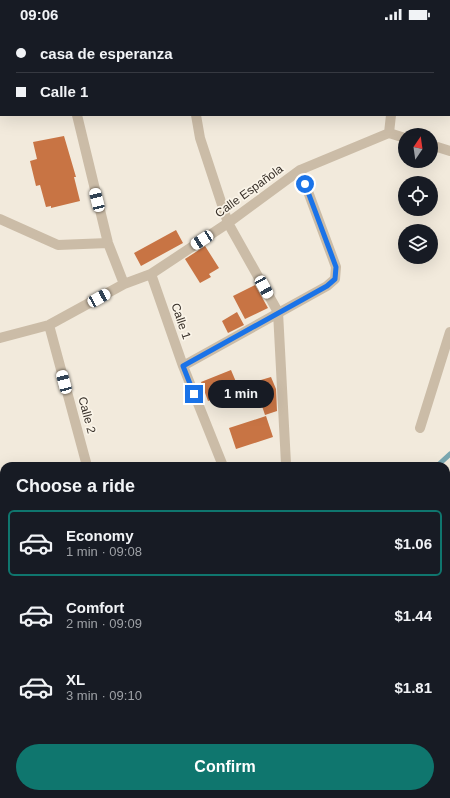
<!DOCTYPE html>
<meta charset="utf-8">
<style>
:root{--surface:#171b24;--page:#20242c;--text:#f1f3f6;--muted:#9ea1a6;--line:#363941;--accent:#0f766e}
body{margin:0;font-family:Arial,sans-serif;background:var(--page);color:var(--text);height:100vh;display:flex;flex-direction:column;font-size:15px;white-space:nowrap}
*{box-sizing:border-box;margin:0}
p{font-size:13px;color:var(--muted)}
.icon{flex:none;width:22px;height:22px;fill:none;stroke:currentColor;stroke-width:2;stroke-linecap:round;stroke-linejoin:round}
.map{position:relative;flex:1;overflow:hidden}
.drawer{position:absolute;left:0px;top:434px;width:450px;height:336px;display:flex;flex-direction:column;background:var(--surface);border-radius:12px 12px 0 0;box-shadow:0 4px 16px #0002}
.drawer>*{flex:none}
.banner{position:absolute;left:0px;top:0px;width:450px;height:88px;box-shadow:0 4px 16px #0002;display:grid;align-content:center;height:88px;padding:0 16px;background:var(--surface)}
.needle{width:26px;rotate:13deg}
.buttons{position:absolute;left:398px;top:100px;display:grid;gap:8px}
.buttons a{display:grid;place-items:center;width:40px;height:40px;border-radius:50%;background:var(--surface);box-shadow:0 4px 16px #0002;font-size:20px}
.end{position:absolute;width:18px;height:18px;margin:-9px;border:5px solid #1a73e8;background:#fff;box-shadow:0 0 0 2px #fff}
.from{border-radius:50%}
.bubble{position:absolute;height:28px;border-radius:14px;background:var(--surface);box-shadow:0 4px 16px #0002;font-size:13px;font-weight:700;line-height:28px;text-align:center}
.car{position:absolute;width:12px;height:24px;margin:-12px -6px;border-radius:5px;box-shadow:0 0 3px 1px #0007;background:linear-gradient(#fff 24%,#345 0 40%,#fff 0 76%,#345 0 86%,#fff 0)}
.banner b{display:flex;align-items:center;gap:14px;height:38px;font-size:15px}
.banner b+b{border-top:1px solid var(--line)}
.banner i{width:10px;height:10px;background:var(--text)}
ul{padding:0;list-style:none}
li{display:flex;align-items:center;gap:12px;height:66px;margin:0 8px 6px;padding:0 8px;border:2px solid transparent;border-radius:6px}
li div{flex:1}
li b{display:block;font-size:15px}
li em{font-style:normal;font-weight:700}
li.current{border-color:var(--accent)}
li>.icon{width:36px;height:36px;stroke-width:1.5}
h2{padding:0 16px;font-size:18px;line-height:48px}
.button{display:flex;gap:8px;margin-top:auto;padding:8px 16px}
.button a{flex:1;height:46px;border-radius:24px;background:var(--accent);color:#fff;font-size:16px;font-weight:700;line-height:46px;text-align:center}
.status{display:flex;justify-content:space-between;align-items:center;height:28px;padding:0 20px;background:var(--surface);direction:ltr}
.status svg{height:11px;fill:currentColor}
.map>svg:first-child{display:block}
</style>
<div class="status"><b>09:06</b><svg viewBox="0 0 49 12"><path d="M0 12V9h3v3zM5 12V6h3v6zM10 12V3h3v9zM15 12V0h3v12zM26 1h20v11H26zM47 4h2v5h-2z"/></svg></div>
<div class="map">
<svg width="450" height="770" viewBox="0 0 450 770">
<rect width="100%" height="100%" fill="#f2eadc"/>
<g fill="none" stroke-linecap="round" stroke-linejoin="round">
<path stroke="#7aa7b0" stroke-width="5" d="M437 438 450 426
M446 714 450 713
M0 724 4 725"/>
</g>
<path fill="#c87444" d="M64 108 76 149H74L80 173 51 180V178L46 179 40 157 36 158 30 133 37 131 33 114Z
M176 202 183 215 141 238 134 225Z
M205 218 219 240 209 246 211 249 200 255 185 231Z
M255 257 268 280 245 291 233 268Z
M237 284 244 297 228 305 222 293Z
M231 342 239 361 208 373 201 354Z
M271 349 276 361 277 383 265 387 254 354Z
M266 388 273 409 236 421 229 400Z"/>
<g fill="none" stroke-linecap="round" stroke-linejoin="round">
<path stroke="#cbbca7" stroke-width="10" d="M55 0 56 1
M180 0V1
M402 1V0
M77 87 108 215 124 256
M196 87 200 110 228 195 278 284 286 436
M389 105 391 87
M389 105 405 110
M431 117 450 123
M0 191 58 217 108 215
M151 246 183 338 223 438
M49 297 87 438
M0 310 49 297 124 256 151 246 228 195 300 142 389 105
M183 338 327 258 335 251 336 239 300 142
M420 400 450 304
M0 525H4
M446 543 450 537
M0 621 4 622
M446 694 450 693
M0 715 4 716
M428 766 429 770"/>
</g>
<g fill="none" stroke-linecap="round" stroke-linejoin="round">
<path stroke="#1a73e8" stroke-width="5" d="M194 366 183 338 327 258 335 251 336 239 305 156"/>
</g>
<g text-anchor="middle" stroke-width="3.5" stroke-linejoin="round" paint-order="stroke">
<g font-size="12" fill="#372f28" stroke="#faf4e8">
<text transform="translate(249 163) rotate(-36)" y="4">Calle Española</text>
<text transform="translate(181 293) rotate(71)" y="4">Calle 1</text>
<text transform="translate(87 387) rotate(75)" y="4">Calle 2</text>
</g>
</g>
</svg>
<div class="buttons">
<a><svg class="needle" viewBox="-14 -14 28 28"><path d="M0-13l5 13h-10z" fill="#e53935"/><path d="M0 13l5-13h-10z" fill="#9ea1a6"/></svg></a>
<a><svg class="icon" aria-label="locate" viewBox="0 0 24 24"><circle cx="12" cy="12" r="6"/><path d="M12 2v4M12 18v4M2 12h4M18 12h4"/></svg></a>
<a><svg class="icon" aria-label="layers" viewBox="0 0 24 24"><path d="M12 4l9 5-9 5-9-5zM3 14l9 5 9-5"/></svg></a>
</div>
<i class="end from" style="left:305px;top:156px"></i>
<i class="end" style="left:194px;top:366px"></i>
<div class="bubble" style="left:208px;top:352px;width:66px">1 min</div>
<i class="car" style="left:97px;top:172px;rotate:346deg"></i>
<i class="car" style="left:202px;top:212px;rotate:237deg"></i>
<i class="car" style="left:264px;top:259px;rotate:151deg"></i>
<i class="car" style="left:99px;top:270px;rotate:61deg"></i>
<i class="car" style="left:64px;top:354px;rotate:345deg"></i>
<div class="banner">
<b><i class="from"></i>casa de esperanza</b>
<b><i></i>Calle 1</b>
</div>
<section class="drawer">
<h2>Choose a ride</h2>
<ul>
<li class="current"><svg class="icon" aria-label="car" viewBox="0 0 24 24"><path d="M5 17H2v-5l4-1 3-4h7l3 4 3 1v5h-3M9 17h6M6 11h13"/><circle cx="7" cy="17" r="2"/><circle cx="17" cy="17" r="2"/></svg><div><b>Economy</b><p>1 min · 09:08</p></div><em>$1.06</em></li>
<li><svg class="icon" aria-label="car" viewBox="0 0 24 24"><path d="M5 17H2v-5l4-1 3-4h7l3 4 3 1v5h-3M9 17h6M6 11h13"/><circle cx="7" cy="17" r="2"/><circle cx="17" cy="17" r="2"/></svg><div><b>Comfort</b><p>2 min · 09:09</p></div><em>$1.44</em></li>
<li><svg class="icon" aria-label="car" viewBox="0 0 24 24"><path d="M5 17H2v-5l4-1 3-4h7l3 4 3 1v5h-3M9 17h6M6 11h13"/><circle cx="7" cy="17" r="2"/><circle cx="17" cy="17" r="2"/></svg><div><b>XL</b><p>3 min · 09:10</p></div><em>$1.81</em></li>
</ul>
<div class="button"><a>Confirm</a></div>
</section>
</div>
